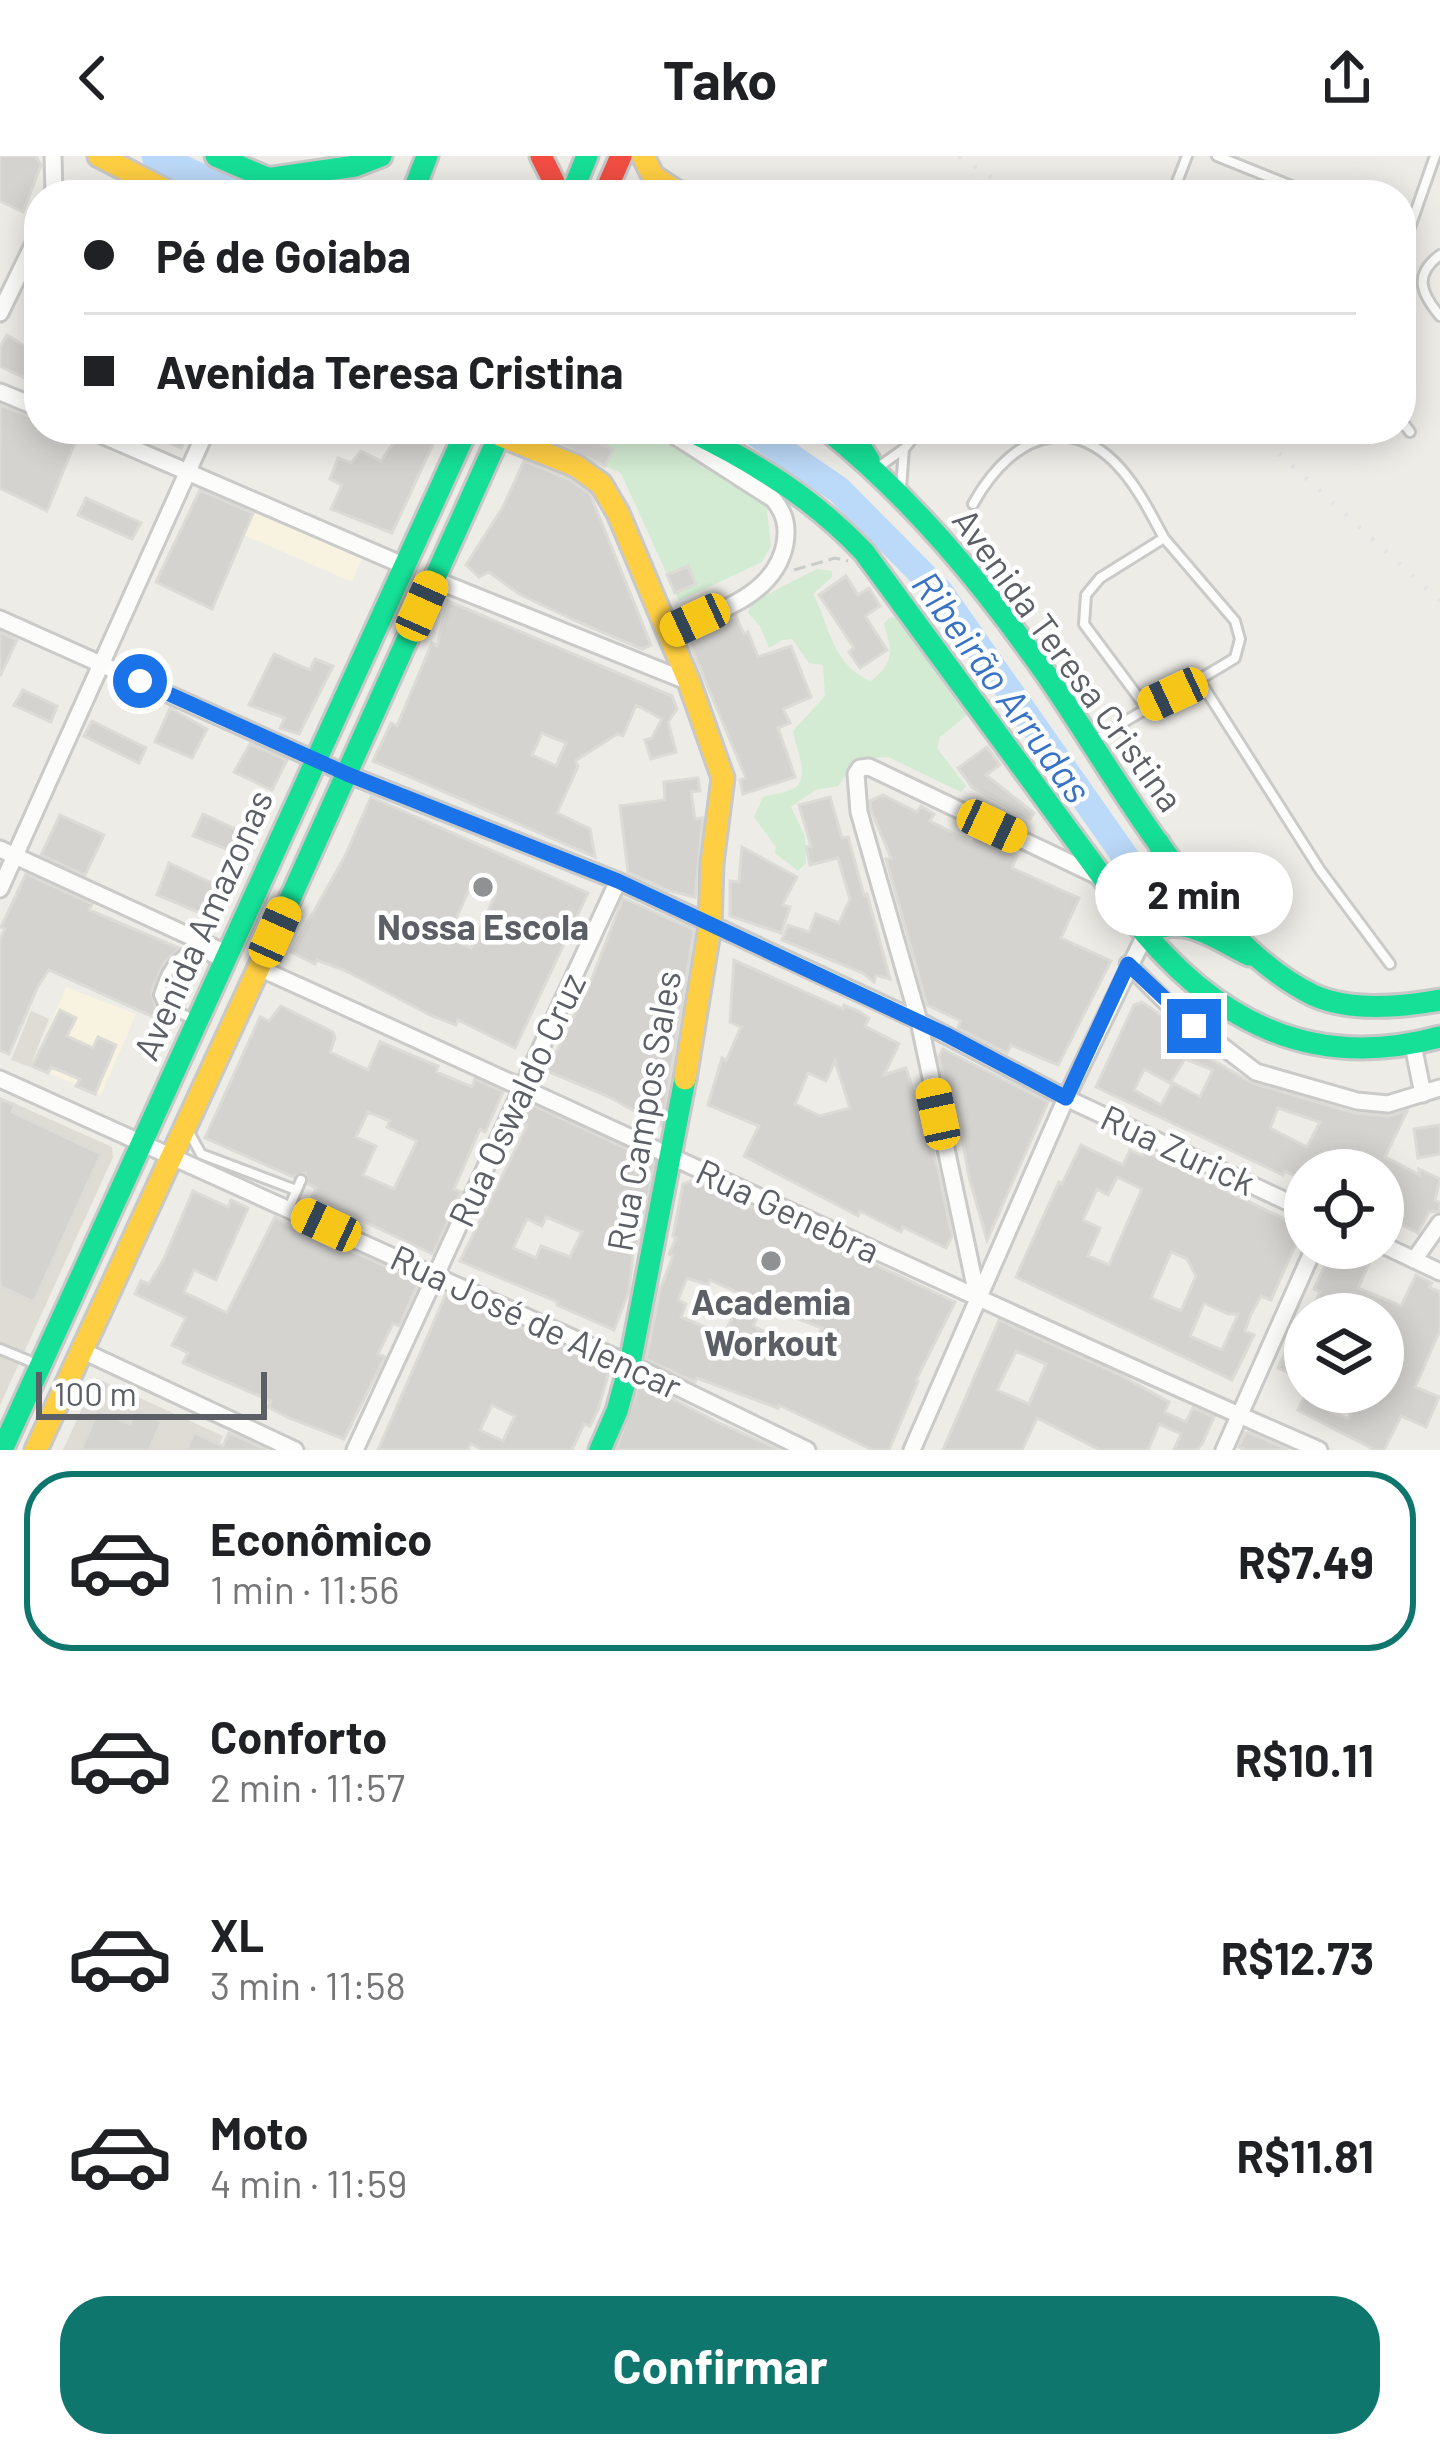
<!DOCTYPE html>
<html lang="pt">
<meta charset="utf-8">
<style>
:root{--surface:#fff;--page:#f6f6f6;--text:#202124;--muted:#757577;--line:#e0e0e0;--accent:#0f766e}
body{margin:0;font-family:Barlow,sans-serif;background:var(--page);color:var(--text);height:100vh;display:flex;flex-direction:column;font-size:45px;white-space:nowrap}
*{box-sizing:border-box;margin:0}
p{font-size:39px;color:var(--muted)}
.icon{flex:none;width:66px;height:66px;fill:none;stroke:currentColor;stroke-width:2;stroke-linecap:round;stroke-linejoin:round}
.map{position:relative;height:1294px;overflow:hidden}
.drawer{display:flex;flex-direction:column;background:var(--surface);flex:1}
.drawer>*{flex:none}
.top-card{position:absolute;left:24px;top:24px;width:1392px;height:264px;border-radius:48px;box-shadow:0 6px 30px #0003;display:grid;align-content:center;height:264px;padding:0 60px;background:var(--surface)}
.tools{position:absolute;left:1284px;top:993px;display:grid;gap:24px}
.tools a{display:grid;place-items:center;width:120px;height:120px;border-radius:50%;background:var(--surface);box-shadow:0 6px 30px #0003;font-size:60px}
.scale{position:absolute;left:36px;bottom:30px;width:231px;box-sizing:border-box;padding-left:12px;border:6px solid #5c6066;border-top:0;font-size:33px;line-height:42px;white-space:nowrap;color:#5c6066;-webkit-text-stroke:9px #fff;paint-order:stroke}
.end{position:absolute;width:54px;height:54px;margin:-27px;border:15px solid #1a73e8;background:#fff;box-shadow:0 0 0 6px #fff}
.from{border-radius:50%}
.bubble{position:absolute;height:84px;border-radius:42px;background:var(--surface);box-shadow:0 6px 30px #0003;font-size:39px;font-weight:700;line-height:84px;text-align:center}
.car{position:absolute;width:36px;height:72px;margin:-36px -18px;border-radius:15px;box-shadow:0 0 9px 3px #0007;background:linear-gradient(#f5c518 24%,#345 0 40%,#f5c518 0 76%,#345 0 86%,#f5c518 0)}
.top-card b{display:flex;align-items:center;gap:42px;height:114px;font-size:45px}
.top-card b+b{border-top:3px solid var(--line)}
.top-card i{width:30px;height:30px;background:var(--text)}
ul{padding:21px 0 0;list-style:none}
li{display:flex;align-items:center;gap:36px;height:180px;margin:0 24px 18px;padding:0 36px;border:6px solid transparent;border-radius:48px}
li div{flex:1}
li b{display:block;font-size:45px}
li em{font-style:normal;font-weight:700}
li.current{border-color:var(--accent)}
li>.icon{width:108px;height:108px;stroke-width:1.5}
.action{display:flex;gap:24px;margin-top:auto;padding:24px 60px}
.action a{flex:1;height:138px;border-radius:48px;background:var(--accent);color:#fff;font-size:48px;font-weight:700;line-height:138px;text-align:center}
header{display:flex;justify-content:space-between;align-items:center;height:156px;padding:0 60px;background:var(--surface);font-size:54px;font-weight:700}
.map>svg:first-child{display:block}
</style>
<header><svg class="icon" aria-label="back" viewBox="0 0 24 24"><path d="M15 5l-7 7 7 7"/></svg>Tako<svg class="icon" aria-label="share" viewBox="0 0 24 24"><path d="M12 15V3M7 8l5-5 5 5M5 13v7h14v-7"/></svg></header>
<div class="map">
<svg width="1440" height="1294" viewBox="0 0 1440 1294">
<rect width="100%" height="100%" fill="#edece7"/>
<path fill="#f7f3e0" d="M254 357 363 400 352 426 244 379Z
M66 831 136 858 101 939 32 910Z"/>
<path fill="#dedcd5" d="M31 855 49 863 30 911 11 904Z
M0 941 112 991 113 1001 0 1249Z
M96 1222 223 1280 217 1294H63Z"/>
<path fill="#d3ebd2" d="M595 273H651L766 346 771 390 762 406 679 445 621 317 605 310 613 294 590 282Z
M817 413 832 415V421L813 438C830 470 832 510 871 525 895 507 892 494 884 468L889 462 897 461C924 491 941 529 967 559L940 581 937 592 966 630 961 636 888 601 857 603 838 630 815 634 791 651 805 680 806 707 798 715 775 697 776 691 754 661 763 641C771 638 786 637 793 633 812 623 795 590 793 575L825 540 823 509 809 507 792 483 782 484 769 492 760 470 748 457 752 446Z"/>
<g fill="none" stroke-linecap="round" stroke-linejoin="round">
<path stroke="#bbd9f8" stroke-width="27" d="M155 0 240 39
M750 273 839 334 940 436 1131 709"/>
</g>
<path fill="#d4d3d0" stroke="#dcdbd6" stroke-width="3" fill-rule="evenodd" d="M0 0H36L41 9 23 56 0 45Z
M7 179 38 198 27 223 0 210V191Z
M0 249 39 264V273H64L78 279 47 355 0 332Z
M140 273H190L181 292Z
M403 273H440L392 377 331 353 342 329 330 323 338 302 351 307 361 295 381 305Z
M527 273 577 276 595 273 590 282 613 294 605 310Z
M524 305 569 323 590 338 651 489 642 493 576 465 519 438 489 416 479 421 466 409 503 351Z
M200 334 253 357 212 453 156 426Z
M86 342 141 367 132 383 78 359Z
M688 410 696 428 675 437 667 419Z
M846 420 858 439 869 432 880 450 865 460 887 494 860 512 849 496 854 492 819 439Z
M448 445 672 540 677 553 668 566 676 596 651 603 645 584 652 582 662 563 636 549 623 580 617 578 575 605 578 610 557 657 590 673 595 701 373 605 391 567 397 570 432 487 437 490ZM542 577 566 587 556 610 532 599Z
M736 460 744 478 748 476 758 501 791 490 811 541 783 553 790 567 778 572 795 621 743 638 740 624 746 622 687 481Z
M0 476 17 484 0 520Z
M274 498 310 514 315 503 333 510 299 578 280 572 285 562 249 549Z
M23 534 57 550 51 566 14 549Z
M170 552 207 573 192 602 155 586Z
M92 565 146 592 139 607 84 580Z
M250 588 287 604 272 634 234 616Z
M987 591 1000 609 986 619 1034 657 1030 663 972 631 958 612Z
M698 622 700 635 691 636 695 663 703 662 695 741 667 734 628 716 620 650 665 644 664 626Z
M883 639 917 656 921 650 934 658 930 665 973 687 976 679 994 687 1017 700 1012 712 1079 742 1061 782 1111 805 1058 909 1011 889 1007 897 958 872 961 865 927 849 886 703 891 702 871 654 870 645Z
M371 641 588 737 515 892 458 864 456 869 432 860 344 814 317 804 315 808 291 796 345 700ZM472 727 496 737 471 792 448 781Z
M830 641 842 682 848 681 864 739 867 738 890 823 876 819 874 826 863 817 782 784 788 769 809 776 816 758 839 767 850 743 838 702 810 709 806 691 811 690 799 649Z
M203 658 253 681 244 700 193 680Z
M60 659 104 679 85 719 41 699Z
M742 691 797 721 782 749 790 751 781 777 730 760V725L739 726Z
M169 707 229 735 215 763 157 739Z
M26 718 92 748 89 754 179 792 164 807 151 836 157 855 172 862 169 868 49 814 38 830 9 898 0 894V783L5 773 1 771Z
M623 742 694 774 662 970 607 940 547 915 591 825Z
M194 802 198 804 179 847 170 844 169 834 178 816Z
M734 804 843 853 844 849 858 855 869 862 865 870 899 888 884 919 906 912 938 1013 952 1080 946 1092 903 1071 901 1076 860 1055 858 1060 744 1000 759 970 708 949 722 902 726 905 741 871 730 866ZM835 905 850 952 820 960 795 948 808 917 826 925Z
M1142 846 1178 871 1173 881 1252 927 1354 957 1388 960 1407 955 1385 1001 1420 1019 1419 1013 1440 1023 1435 1044 1440 1047V1055L1429 1056 1418 1077 1383 1059V1014H1371L1342 1001 1336 1012 1324 1007 1321 1014H1305V1025L1285 1015 1283 1019 1096 931 1134 849ZM1185 903 1213 914 1200 941 1173 927 1161 949 1134 934 1144 913 1170 927ZM1278 952 1320 966 1307 991 1270 972Z
M281 850 333 876 335 882 330 896 368 914 380 886 438 910 436 916 472 931 475 923 503 936 485 976 480 973 454 1033 461 1036 433 1098 312 1041 316 1032 308 1028 305 1017 293 1021 205 982 260 861 269 865ZM368 956 390 965 387 971 417 985 394 1033 363 1019 376 990 356 981Z
M60 854 76 862 67 880 93 892 98 881 116 889 95 938 76 930 80 923 51 911 48 917 32 910Z
M943 893 1048 946 987 1084 969 1021 959 965 942 915 939 901Z
M0 943 15 949 12 956 101 998 34 1146 0 1130Z
M530 948 655 1006 640 1082 633 1097 629 1135 614 1174 557 1149 558 1146 460 1105 527 970 521 968ZM546 1061 582 1076 570 1101 541 1090 536 1102 513 1092 527 1063 542 1070Z
M1440 969V998L1418 1002 1414 973Z
M1081 989 1123 1009 1130 994 1142 1000 1144 995 1303 1072 1271 1144 1261 1140 1251 1158 1245 1175 1254 1179 1232 1224 1016 1121 1059 1026 1062 1028ZM1117 1021 1142 1033 1109 1109 1088 1100 1100 1072 1083 1064 1097 1033 1108 1039ZM1171 1096 1187 1103 1196 1120 1181 1155 1151 1142ZM1204 1147 1228 1158H1238L1222 1194 1190 1180Z
M694 1024 955 1146 916 1224 918 1225 889 1294H873L779 1249 778 1252 697 1222 695 1226 646 1203 660 1134 673 1100 669 1098 676 1082 673 1080 683 1028ZM687 1122 708 1129 710 1124 743 1139 724 1179 681 1161 686 1148 678 1144ZM763 1149 822 1172 810 1198 753 1170Z
M193 1035 228 1051 231 1044 248 1052 216 1124 194 1114 184 1136 227 1157 275 1061 334 1093 337 1088 419 1126 399 1170 393 1167 378 1198 385 1201 344 1283 289 1262 268 1251 271 1245 183 1207 188 1197 172 1189 186 1162 135 1138 141 1125 149 1128 163 1105Z
M1333 1092H1372L1374 1097 1358 1132 1401 1150 1416 1119 1432 1127 1429 1131 1440 1136V1174L1415 1231 1439 1241 1426 1271 1401 1260 1384 1294H1375L1298 1254 1306 1236H1325L1318 1250 1348 1263 1360 1236H1383V1188L1392 1168 1383 1164V1158H1310L1320 1136 1314 1133Z
M446 1138 610 1212 598 1254 590 1270 584 1268 572 1294H483L471 1288 468 1294H378ZM492 1249 515 1260 503 1285 480 1274Z
M999 1164 1120 1219 1169 1246 1165 1256 1186 1266 1193 1252 1214 1261 1202 1288 1197 1294H1174L1181 1278 1159 1268 1148 1294H1100L1037 1262 1022 1294H943ZM1016 1195 1046 1208 1029 1248 997 1234Z
M1305 1172V1224L1278 1212 1286 1195 1293 1198Z
M640 1226 717 1266 780 1294H616Z
M98 1254 130 1268 136 1254 162 1265 149 1294H81Z
M194 1277 223 1290 229 1277 267 1294H186Z
M1245 1277H1250L1289 1294H1246L1239 1291Z"/>
<g fill="none" stroke-linecap="round" stroke-linejoin="round">
<defs>
<path id="lane" d="M1217 0 1314 39
M1172 39 1187 0
M1401 74 1408 77 1435 0
M1440 99C1413 119 1421 137 1440 160
M1401 264 1410 276
M877 312 905 292 920 273
M901 332 904 293
M973 348C1016 271 1083 252 1136 333 1147 349 1155 366 1164 382
M1200 525 1320 714 1390 808
M1096 584C1141 553 1189 531 1235 502L1240 483 1235 465 1164 382 1100 422 1086 439 1084 468 1145 550
M193 863 164 850 159 839C166 816 172 804 193 793L220 805
M190 978 201 998 296 1034
M289 1052 301 1024
M0 1193 34 1207"/>
<path id="street" d="M53 0 54 39
M0 157 39 77
M0 236 39 252
M88 273 405 410
M664 273 773 343C785 357 788 370 785 388 774 443 711 457 666 477
M433 423 689 526
M0 463 347 618 618 725 919 865 1066 942 1305 1054
M0 693 226 797
M0 733 207 273
M1128 808 1171 851 1256 916 1357 945 1388 948 1440 932
M259 812C613 971 963 1139 1319 1294
M1413 889 1423 938
M0 923 630 1208 807 1294
M1383 1089 1440 1116
M1414 1104 1440 1067
M978 1144 919 865 859 656 856 618 860 612 869 611 1102 722
M83 1195 295 1294
M355 1294 618 725
M912 1294 1066 942 1146 777
M1224 1294 1314 1092"/>
<path id="fast" d="M216 0 306 39
M266 23 355 10 381 0
M412 39 427 0
M571 39 587 0
M686 273C753 305 813 342 864 396L1134 764C1214 865 1311 916 1440 881
M826 273C913 343 982 427 1046 518 1114 616 1205 787 1313 839 1350 856 1401 851 1440 844
M849 273 869 304
M1105 723C1131 730 1149 729 1164 705L1159 687
M1146 777C1184 756 1215 783 1249 799
M268 792 502 273
M2 1294 467 273
M600 1294 617 1255 630 1208 685 923"/>
<path id="slow" d="M99 0 175 39
M643 0 653 20 682 39
M499 279 576 310 601 328 618 357 689 526 723 622 712 707 710 770 685 923
M36 1294 268 792"/>
<path id="jam" d="M541 0 554 26V39
M604 39 621 0"/>
</defs>
<use href="#lane" stroke="#cacac9" stroke-width="14"/>
<use href="#street" stroke="#cacac9" stroke-width="21"/>
<use href="#fast" stroke="#c8c8c8" stroke-width="27"/>
<use href="#slow" stroke="#c8c8c8" stroke-width="27"/>
<use href="#jam" stroke="#c8c8c8" stroke-width="27"/>
<path stroke="#c8cdca" stroke-width="3" stroke-dasharray="12 6" stroke-linecap="butt" d="M794 414 835 402 848 405"/>
<use href="#lane" stroke="#fcfcfb" stroke-width="8"/>
<use href="#street" stroke="#fcfcfb" stroke-width="15"/>
<use href="#fast" stroke="#16e098" stroke-width="21"/>
<use href="#slow" stroke="#ffcf43" stroke-width="21"/>
<use href="#jam" stroke="#f24e42" stroke-width="21"/>
<path stroke="#e4e4e4" stroke-width="4.5" stroke-dasharray="3 15" stroke-linecap="butt" d="M959 0 1018 39
M1252 273 1440 445"/>
</g>
<g fill="none" stroke-linecap="round" stroke-linejoin="round">
<path stroke="#1a73e8" stroke-width="15" d="M140 525 347 618 618 725 945 878 1066 942 1128 808 1194 870"/>
</g>
<g fill="#8f9193" stroke="#fff" stroke-width="4.5">
<circle cx="483" cy="731" r="12"/>
<circle cx="771" cy="1105" r="12"/>
</g>
<g text-anchor="middle" stroke-width="9" stroke-linejoin="round" paint-order="stroke">
<g font-size="36" fill="#5c6066" stroke="#fff">
<text transform="translate(1068 504) rotate(54)" y="13">Avenida Teresa Cristina</text>
<text transform="translate(203 769) rotate(-66)" y="13">Avenida Amazonas</text>
<text transform="translate(517 944) rotate(-65)" y="13">Rua Oswaldo Cruz</text>
<text transform="translate(644 955) rotate(-80)" y="13">Rua Campos Sales</text>
<text transform="translate(1178 994) rotate(25)" y="13">Rua Zurick</text>
<text transform="translate(788 1055) rotate(25)" y="13">Rua Genebra</text>
<text transform="translate(536 1166) rotate(25)" y="13">Rua José de Alencar</text>
</g>
<g font-size="36" font-weight="bold" fill="#5c6066" stroke="#fff">
<text x="483" y="784">Nossa Escola</text>
<text x="771" y="1159">Academia<tspan x="771" dy="41">Workout</tspan></text>
</g>
<g font-size="39" font-style="italic" fill="#3872c6" stroke="#fff">
<text transform="translate(1002 531) rotate(54)" y="14">Ribeirão Arrudas</text>
</g>
</g>
</svg>
<div class="tools">
<a><svg class="icon" aria-label="locate" viewBox="0 0 24 24"><circle cx="12" cy="12" r="6"/><path d="M12 2v4M12 18v4M2 12h4M18 12h4"/></svg></a>
<a><svg class="icon" aria-label="layers" viewBox="0 0 24 24"><path d="M12 4l9 5-9 5-9-5zM3 14l9 5 9-5"/></svg></a>
</div>
<div class="scale">100 m</div>
<i class="end from" style="left:140px;top:525px"></i>
<i class="end" style="left:1194px;top:870px"></i>
<div class="bubble" style="left:1095px;top:696px;width:198px">2 min</div>
<i class="car" style="left:422px;top:450px;rotate:24deg"></i>
<i class="car" style="left:695px;top:464px;rotate:245deg"></i>
<i class="car" style="left:1173px;top:538px;rotate:245deg"></i>
<i class="car" style="left:992px;top:670px;rotate:115deg"></i>
<i class="car" style="left:275px;top:776px;rotate:24deg"></i>
<i class="car" style="left:938px;top:958px;rotate:348deg"></i>
<i class="car" style="left:326px;top:1069px;rotate:295deg"></i>
<div class="top-card">
<b><i class="from"></i>Pé de Goiaba</b>
<b><i></i>Avenida Teresa Cristina</b>
</div>
</div>
<section class="drawer">
<ul>
<li class="current"><svg class="icon" aria-label="car" viewBox="0 0 24 24"><path d="M5 17H2v-5l4-1 3-4h7l3 4 3 1v5h-3M9 17h6M6 11h13"/><circle cx="7" cy="17" r="2"/><circle cx="17" cy="17" r="2"/></svg><div><b>Econômico</b><p>1 min · 11:56</p></div><em>R$7.49</em></li>
<li><svg class="icon" aria-label="car" viewBox="0 0 24 24"><path d="M5 17H2v-5l4-1 3-4h7l3 4 3 1v5h-3M9 17h6M6 11h13"/><circle cx="7" cy="17" r="2"/><circle cx="17" cy="17" r="2"/></svg><div><b>Conforto</b><p>2 min · 11:57</p></div><em>R$10.11</em></li>
<li><svg class="icon" aria-label="car" viewBox="0 0 24 24"><path d="M5 17H2v-5l4-1 3-4h7l3 4 3 1v5h-3M9 17h6M6 11h13"/><circle cx="7" cy="17" r="2"/><circle cx="17" cy="17" r="2"/></svg><div><b>XL</b><p>3 min · 11:58</p></div><em>R$12.73</em></li>
<li><svg class="icon" aria-label="car" viewBox="0 0 24 24"><path d="M5 17H2v-5l4-1 3-4h7l3 4 3 1v5h-3M9 17h6M6 11h13"/><circle cx="7" cy="17" r="2"/><circle cx="17" cy="17" r="2"/></svg><div><b>Moto</b><p>4 min · 11:59</p></div><em>R$11.81</em></li>
</ul>
<div class="action"><a>Confirmar</a></div>
</section>
